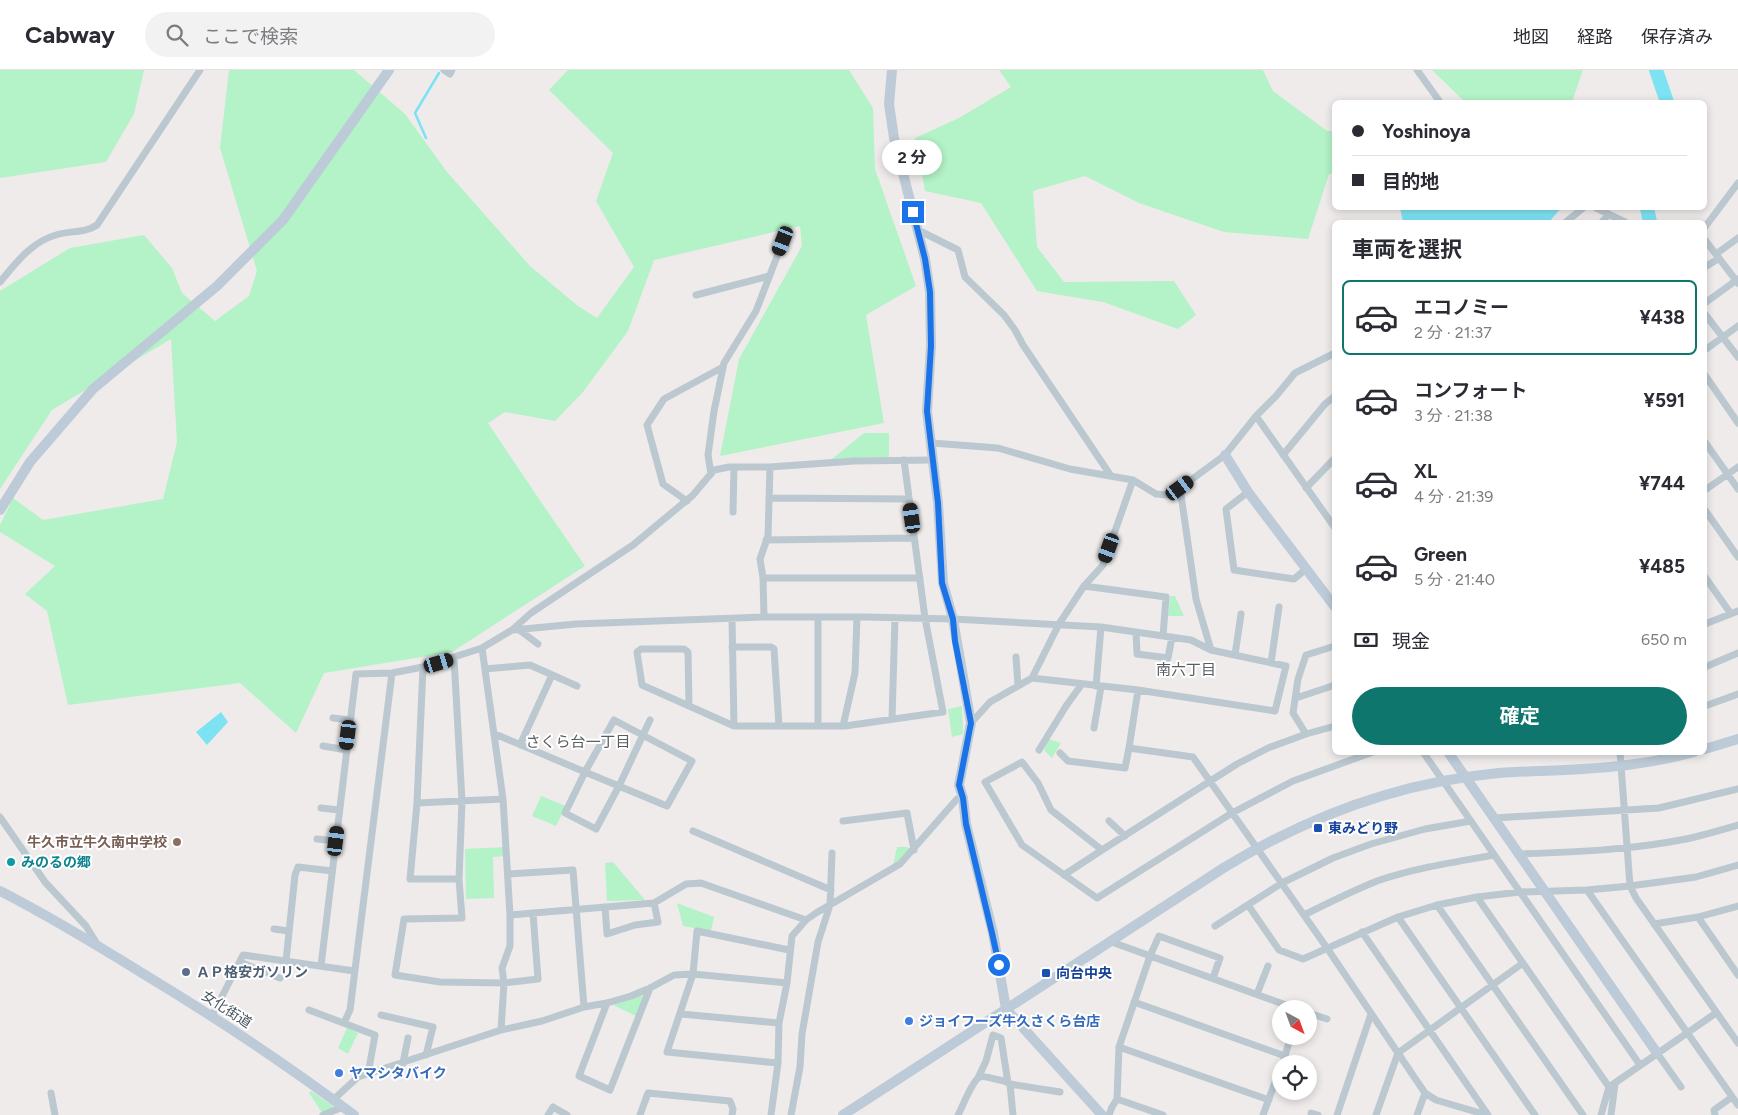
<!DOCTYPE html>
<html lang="ja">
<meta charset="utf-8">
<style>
:root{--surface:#fff;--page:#f2f2f3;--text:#2b2b33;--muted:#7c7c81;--line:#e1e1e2;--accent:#0f766e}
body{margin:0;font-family:Figtree,"Noto Sans JP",sans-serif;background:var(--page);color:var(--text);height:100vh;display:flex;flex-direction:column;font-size:19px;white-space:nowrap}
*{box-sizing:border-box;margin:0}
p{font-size:16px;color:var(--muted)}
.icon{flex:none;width:28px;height:28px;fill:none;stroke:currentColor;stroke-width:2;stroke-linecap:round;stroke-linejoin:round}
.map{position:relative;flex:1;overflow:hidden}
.sheet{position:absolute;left:1332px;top:150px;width:375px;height:535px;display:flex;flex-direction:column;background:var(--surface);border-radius:8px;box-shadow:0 2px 8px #0003}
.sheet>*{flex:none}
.banner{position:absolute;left:1332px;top:30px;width:375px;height:110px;border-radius:8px;box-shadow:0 2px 8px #0003;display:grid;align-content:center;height:110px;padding:0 20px;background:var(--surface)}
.needle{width:32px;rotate:139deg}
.tools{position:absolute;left:1272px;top:930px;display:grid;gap:10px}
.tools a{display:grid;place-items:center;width:45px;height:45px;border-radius:50%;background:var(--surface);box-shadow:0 2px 8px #0003;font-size:25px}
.end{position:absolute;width:22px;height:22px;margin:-11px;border:6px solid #1a73e8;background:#fff;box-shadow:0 0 0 2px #fff}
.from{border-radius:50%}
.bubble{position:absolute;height:35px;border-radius:18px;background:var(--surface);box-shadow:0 2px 8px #0003;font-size:16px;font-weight:700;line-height:35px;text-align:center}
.car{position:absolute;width:15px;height:30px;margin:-15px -8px;border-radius:6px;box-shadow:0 0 4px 1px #0007;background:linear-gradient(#222 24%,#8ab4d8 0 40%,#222 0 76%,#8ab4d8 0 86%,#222 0)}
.banner b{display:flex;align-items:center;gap:18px;height:48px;font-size:19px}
.banner b+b{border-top:1px solid var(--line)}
.banner i{width:12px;height:12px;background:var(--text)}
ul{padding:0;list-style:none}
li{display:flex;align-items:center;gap:15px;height:75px;margin:0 10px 8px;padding:0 10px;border:2px solid transparent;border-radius:8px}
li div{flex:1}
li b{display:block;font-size:19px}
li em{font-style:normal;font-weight:700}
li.on{border-color:var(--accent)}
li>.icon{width:45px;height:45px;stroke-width:1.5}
h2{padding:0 20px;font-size:22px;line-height:60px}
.pay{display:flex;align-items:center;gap:12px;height:55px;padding:0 20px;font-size:19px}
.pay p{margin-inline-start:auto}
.button{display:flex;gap:10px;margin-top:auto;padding:10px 20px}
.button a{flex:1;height:58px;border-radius:30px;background:var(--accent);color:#fff;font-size:20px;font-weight:700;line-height:58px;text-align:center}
header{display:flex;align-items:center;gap:30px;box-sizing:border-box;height:70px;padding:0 25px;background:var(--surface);border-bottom:1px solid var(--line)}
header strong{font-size:24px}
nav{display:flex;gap:28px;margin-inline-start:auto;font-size:18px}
.search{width:350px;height:45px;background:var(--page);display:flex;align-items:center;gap:12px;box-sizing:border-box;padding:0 18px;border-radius:28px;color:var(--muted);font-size:19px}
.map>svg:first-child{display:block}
</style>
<header>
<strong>Cabway</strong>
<div class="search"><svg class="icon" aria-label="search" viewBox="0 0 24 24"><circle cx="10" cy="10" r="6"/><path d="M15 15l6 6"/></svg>ここで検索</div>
<nav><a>地図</a><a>経路</a><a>保存済み</a></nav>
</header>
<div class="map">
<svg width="1738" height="1045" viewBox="0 0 1738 1045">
<rect width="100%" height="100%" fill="#efebeb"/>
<path fill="#b4f2c7" d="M0 0H144L134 44 106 92 0 108Z
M229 0H354L405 44 447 102 530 196 578 236 597 248 634 197 596 131 613 83 549 20 568 0H849L873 38 875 99 916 216 866 245 884 353 720 386 739 289 802 176 800 156 654 190 628 261 583 322 555 351 505 342 488 353 539 429 585 496 452 582 324 603 296 663 240 613 68 635 47 541 25 524 55 496 0 462V455L13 428 43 450 163 429 177 372 171 269 52 340 0 419V221L70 178 144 165 172 198 182 223 215 251 249 226 257 201 220 78Z
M999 0H1263L1273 21 1327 61H1335V103L1329 104 1308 169 1224 162 1139 133 1085 106 1033 121 1037 177 1064 212 1174 211 1196 245 1178 259 1103 232 1037 221 981 133 925 121 915 68 959 48 1011 17Z
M1432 0H1583L1572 32H1465Z
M864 363H889V387L832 389Z
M1170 526H1175L1184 546H1168Z
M962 636 963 664 952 667 948 639Z
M1049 669 1061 673 1052 688 1044 680Z
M541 726 566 736 556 756 532 746Z
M505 777 506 786 493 787 494 828 466 829 465 779Z
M897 777H908L910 780 893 796Z
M613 792 645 830 607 831 605 793Z
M677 833 714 847 711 861 683 856Z
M641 925 644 927 636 946 613 935Z
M347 958 358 963 348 984 338 978Z
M311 1021 333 1036 332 1040 323 1044 309 1023Z"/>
<path fill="#7de3f3" d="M1400 138H1561L1549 152H1403Z
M221 642 228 652 207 675 196 662Z"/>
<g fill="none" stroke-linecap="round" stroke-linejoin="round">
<path stroke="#7de3f3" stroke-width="2.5" d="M426 68 415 43 439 3"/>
<path stroke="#7de3f3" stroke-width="14" d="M1656 0 1667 32
M1647 138 1650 152"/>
<path stroke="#bbc8d0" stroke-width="7" d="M444 0 450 4 452 0
M1417 0 1440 32
M1596 138 1625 152
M1566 152 1583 138
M1602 152 1608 145
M1705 157 1738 113
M918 160 958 180 965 207 1004 245 1015 260 1023 275 1111 406
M1705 170 1738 213
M1716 184 1738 168
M1705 197 1718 189
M0 212C16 193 31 172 56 165 70 160 84 164 97 155L200 0
M696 225 769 206
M1705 233 1738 209
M1705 244 1738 287
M1705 280 1738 256
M1705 305 1738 353
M1256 346 1335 458
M1705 372 1738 419
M932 373 998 378 1070 399 1133 410 1156 424 1167 425 1180 418 1225 385 1256 346 1276 326 1295 303 1335 283
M1283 385 1325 334 1335 326
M711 404 708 385 714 341 724 293 756 241 783 171
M1306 418 1335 388
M1705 420 1738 397
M1248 422 1226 439 1234 500 1294 509 1306 499
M769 428 909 429
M687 431 663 414 647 355 664 329 723 297
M1705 440 1738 487
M733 442 734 397
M766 470 914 468
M1705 507 1731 544
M763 508H920
M1084 516 1166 527 1163 566
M764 547 763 508 760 489 768 466 770 397
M818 547V656
M732 549 734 656
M1705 554 1738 541
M518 559 538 574
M513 560 576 554 764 547H865L953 549 1101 557 1191 570 1211 580
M1136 562 1137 584 1168 588 1172 567
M1335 576 1306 585 1298 609 1293 643 1306 664 1268 678 1237 694 1102 780 1051 740 1038 713 1022 692 985 712 1022 775 1097 828 1232 743 1293 711 1373 682
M732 577H771L774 579 779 656
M482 578 503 729 510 845V876L502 898 504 913 501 960
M1235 585 1241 544
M1016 587 1018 616
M454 588 462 731 459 809 462 848 404 849 395 905 440 912 504 913 538 909 533 843
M1271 593 1279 537
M423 597 417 733 410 809H459
M1705 597 1738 583
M485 599 530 595 577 616
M1032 608 1059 554 1084 516 1103 495 1133 410
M1096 616 1101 557
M1296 628 1335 615
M689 636 688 582 684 579H641L637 582 642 615 734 656H845L943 642 925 548 904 390
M1705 636 1738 624
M333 648 350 650
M892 649 895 548
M614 650 692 691 667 736 585 702Z
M971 653 990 632 1032 608 1138 620 1275 641 1286 596 1211 580 1196 529 1180 418
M843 656 855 603 857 547
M1094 658 1101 617
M495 664 585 702 565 743 596 759 619 716 650 650
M1306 664 1335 656
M520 675 552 605
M323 676 347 680
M1129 678 1138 620
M1039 680 1066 636 1082 614
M1423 682 1640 995
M1620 682 1630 816 1636 828 1738 973
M1060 683 1068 691 1125 698 1129 678 1193 687 1327 878 1425 1023 1436 1030 1487 1045
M417 733 503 729
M321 738 339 740
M0 747 45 812 86 856 97 874
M1494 748 1659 738 1738 719
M843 751 907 743 914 780
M1109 751 1125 766
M693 761 831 820
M317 769 336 771
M1519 784C1575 782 1631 780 1686 769 1704 765 1721 760 1738 755
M508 804 573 800 584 937
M1064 805 1102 780
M1587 820 1738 1035
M1477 827 1609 1017
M1248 835 1279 880 1303 889 1398 847 1437 835 1477 827 1520 822 1587 820 1630 816 1696 807 1738 795
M1437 835 1583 1045
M605 837 607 864 635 855 658 852 654 833
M510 845 654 833 686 814 701 813 806 850
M1304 845C1328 833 1352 821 1377 811 1415 798 1455 792 1494 785
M1398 847 1535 1045
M1698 847 1738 905
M1654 854 1698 847 1738 836
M1215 856 1282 813 1333 788 1371 774 1425 759 1471 751
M274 859 289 861
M1362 862 1488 1045
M1109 871 1297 939
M286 891 295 805 298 797 332 801
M240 892 280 908
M321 896 356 604 392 603 423 597 482 578 512 560 531 543 633 475 693 425 714 400 729 397H770L854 391 933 390
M1257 924 1268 896
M1134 932 1285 986
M607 933 579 1006 610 1020 650 918
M309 940 375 965 368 1004
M1309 943 1327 949
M681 944 779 953
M381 945 433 957 426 985
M212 946 243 885 354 901
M344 953 350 940 392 603
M1119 977 1269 1030
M1657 983 1681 1017
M1284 989 1291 966
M403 993 408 968
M778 993 667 982 693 904 697 861 789 880
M978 1008 986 991 993 965 1001 968 1008 1013
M1010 1014 1060 1022
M51 1023 55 1045
M334 1029 358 1007 501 960 542 951 584 937 607 933 631 926 650 918 674 905 693 904 787 913
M1117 1029 1163 1045
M1311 1043 1318 1045
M323 1045 343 1037
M548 1045 553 1037 567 1045
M640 1045 648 1023 730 1031 733 1039 732 1045
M771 1045 778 993 779 953 787 913 792 866 806 850 816 843 900 794 957 729 963 728
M791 1045 800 997 802 964 818 872 830 835 832 783
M958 1045C962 1038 973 1009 980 1007 984 1005 1002 1011 1007 1012L1010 1014 1013 1045
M1109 1045 1112 1037 1117 1029 1119 977 1150 886 1159 866 1220 888 1213 908
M1263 1045 1281 996
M1337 1045 1371 944
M1376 1045 1398 983 1523 893
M1417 1045 1425 1023
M1601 1045 1609 1017 1716 943
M1611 1045 1615 1014
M1715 1045 1714 1040 1732 1027"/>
<path stroke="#bccbd7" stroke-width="10" d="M892 0 889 34 894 68 925 189 930 222 931 276 927 341 938 433 943 513 953 549 971 653 959 715 963 728 966 754 993 863 1006 939
M1225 385 1248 422 1335 537
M0 440 30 392 93 319 217 216 283 150 389 0
M1705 679 1738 669
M1448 682 1657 983
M0 821C49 846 95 874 142 903 215 947 286 994 354 1045
M1006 939 1102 1045
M843 1045 1225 797C1309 746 1401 712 1499 703 1526 701 1554 701 1582 699 1619 697 1658 692 1694 682"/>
</g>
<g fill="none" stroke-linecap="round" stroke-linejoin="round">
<path stroke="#1a73e8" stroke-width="6" d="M913 142 925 189 930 222 931 276 927 341 938 433 942 513 953 549 955 571 971 653 959 715 963 728 966 754 992 863 999 895"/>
</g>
<g fill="#1a4fb4" stroke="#fff" stroke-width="2">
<rect x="1313" y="753" width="10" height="10" rx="2.5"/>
<rect x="1041" y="898" width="10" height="10" rx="2.5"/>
</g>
<circle fill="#8d6e63" stroke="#fff" stroke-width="2" cx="177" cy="772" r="5"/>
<circle fill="#0f9aa8" stroke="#fff" stroke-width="2" cx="11" cy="792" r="5"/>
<circle fill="#5c6f8a" stroke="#fff" stroke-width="2" cx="186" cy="902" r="5"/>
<g fill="#3f7fe0" stroke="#fff" stroke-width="2">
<circle cx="909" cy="951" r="5"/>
<circle cx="339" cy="1003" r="5"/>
</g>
<g text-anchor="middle" stroke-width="4" stroke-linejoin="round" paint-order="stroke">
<g font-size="14" font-weight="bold" fill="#164399" stroke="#fff" text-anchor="start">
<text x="1328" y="763">東みどり野</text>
<text x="1056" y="908">向台中央</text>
</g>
<g font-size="14" font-weight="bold" fill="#785e54" stroke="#fff" text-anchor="end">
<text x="167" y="777">牛久市立牛久南中学校</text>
</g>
<g font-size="14" font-weight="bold" fill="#0d838f" stroke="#fff" text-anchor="start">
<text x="21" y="797">みのるの郷</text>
</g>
<g font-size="14" font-weight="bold" fill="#4e5e75" stroke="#fff" text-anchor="start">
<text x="196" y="907">ＡＰ格安ガソリン</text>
</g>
<g font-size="14" fill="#43515a" stroke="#fff">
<text transform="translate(227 939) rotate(33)" y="5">女化街道</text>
</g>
<g font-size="14" font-weight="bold" fill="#366cbe" stroke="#fff" text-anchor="start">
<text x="919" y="956">ジョイフーズ牛久さくら台店</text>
<text x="349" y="1008">ヤマシタバイク</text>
</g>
<g font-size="15" fill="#585d61" stroke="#fff">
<text x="1186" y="605">南六丁目</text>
<text x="578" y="677">さくら台一丁目</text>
</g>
</g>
</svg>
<div class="tools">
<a><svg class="needle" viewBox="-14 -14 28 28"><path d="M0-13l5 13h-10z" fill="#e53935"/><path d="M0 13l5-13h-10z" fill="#7c7c81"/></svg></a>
<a><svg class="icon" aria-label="locate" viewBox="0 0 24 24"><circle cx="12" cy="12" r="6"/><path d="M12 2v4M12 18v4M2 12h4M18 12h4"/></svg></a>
</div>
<i class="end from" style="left:999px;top:895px"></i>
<i class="end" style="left:913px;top:142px"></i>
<div class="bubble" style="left:882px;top:70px;width:60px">2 分</div>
<i class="car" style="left:783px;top:171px;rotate:201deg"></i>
<i class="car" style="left:1180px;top:418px;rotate:54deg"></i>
<i class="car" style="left:912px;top:448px;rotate:352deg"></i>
<i class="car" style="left:1109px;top:478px;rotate:200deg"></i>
<i class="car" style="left:439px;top:593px;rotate:73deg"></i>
<i class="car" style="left:348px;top:665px;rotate:187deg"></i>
<i class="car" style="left:336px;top:771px;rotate:7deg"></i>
<div class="banner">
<b><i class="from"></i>Yoshinoya</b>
<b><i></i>目的地</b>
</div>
<section class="sheet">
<h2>車両を選択</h2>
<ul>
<li class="on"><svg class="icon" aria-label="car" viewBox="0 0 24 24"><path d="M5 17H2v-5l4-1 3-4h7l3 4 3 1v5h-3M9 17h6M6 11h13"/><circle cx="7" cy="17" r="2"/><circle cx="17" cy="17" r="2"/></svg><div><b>エコノミー</b><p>2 分 · 21:37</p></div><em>¥438</em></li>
<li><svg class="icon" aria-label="car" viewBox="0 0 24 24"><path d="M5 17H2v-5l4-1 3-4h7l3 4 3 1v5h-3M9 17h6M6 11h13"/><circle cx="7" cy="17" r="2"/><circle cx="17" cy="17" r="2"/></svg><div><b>コンフォート</b><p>3 分 · 21:38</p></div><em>¥591</em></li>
<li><svg class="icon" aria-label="car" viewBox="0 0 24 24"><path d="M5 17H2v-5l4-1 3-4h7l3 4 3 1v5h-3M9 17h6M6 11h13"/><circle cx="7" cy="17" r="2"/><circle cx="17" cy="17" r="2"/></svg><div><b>XL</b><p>4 分 · 21:39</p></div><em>¥744</em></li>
<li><svg class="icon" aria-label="car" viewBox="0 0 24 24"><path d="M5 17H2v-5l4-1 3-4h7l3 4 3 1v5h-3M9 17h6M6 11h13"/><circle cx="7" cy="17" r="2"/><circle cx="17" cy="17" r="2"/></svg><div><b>Green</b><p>5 分 · 21:40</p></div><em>¥485</em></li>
</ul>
<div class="pay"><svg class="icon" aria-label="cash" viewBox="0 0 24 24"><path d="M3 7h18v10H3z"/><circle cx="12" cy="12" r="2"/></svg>現金<p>650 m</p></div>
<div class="button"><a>確定</a></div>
</section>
</div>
